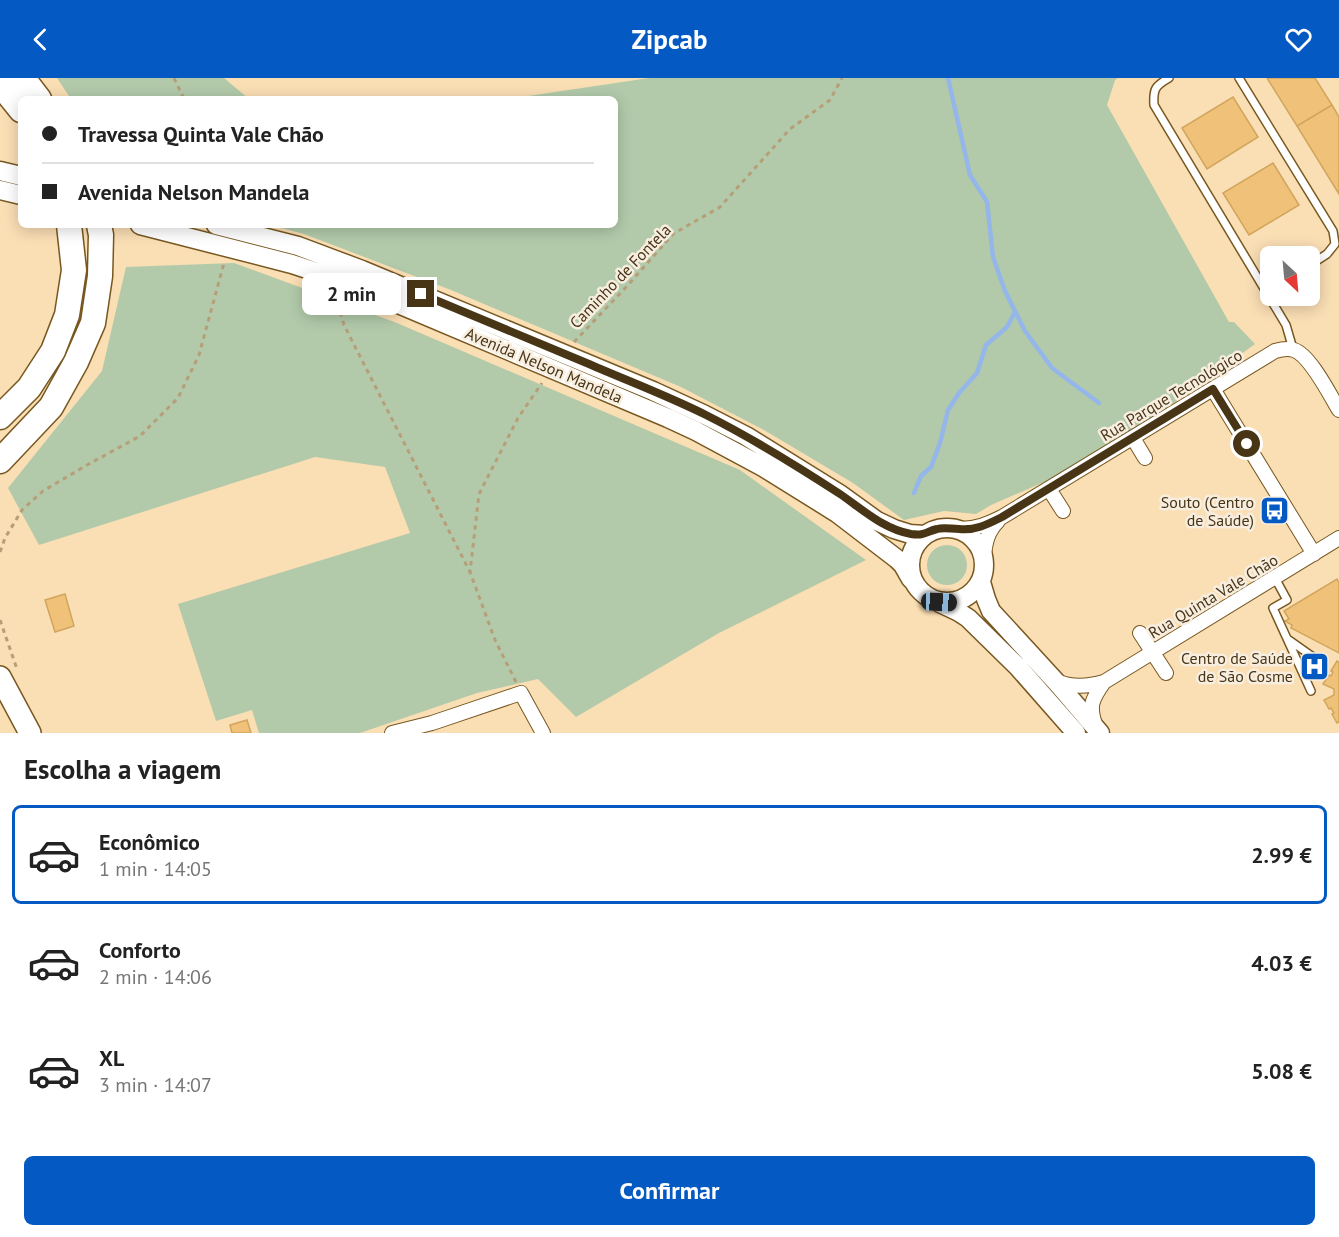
<!DOCTYPE html>
<html lang="pt">
<meta charset="utf-8">
<style>
:root{--surface:#fff;--page:#f6f6f6;--text:#222;--muted:#767676;--line:#e0e0e0;--accent:#0459c3}
body{margin:0;font-family:"PT Sans",sans-serif;background:var(--page);color:var(--text);height:100vh;display:flex;flex-direction:column;font-size:22px;white-space:nowrap}
*{box-sizing:border-box;margin:0}
p{font-size:20px;color:var(--muted)}
.icon{flex:none;width:33px;height:33px;fill:none;stroke:currentColor;stroke-width:2;stroke-linecap:round;stroke-linejoin:round}
.map{position:relative;height:655px;overflow:hidden}
.sheet{display:flex;flex-direction:column;background:var(--surface);flex:1}
.sheet>*{flex:none}
.top-card{position:absolute;left:18px;top:18px;width:600px;height:132px;border-radius:9px;box-shadow:0 3px 15px #0003;display:grid;align-content:center;height:132px;padding:0 24px;background:var(--surface)}
.needle{width:39px;rotate:154deg}
.buttons{position:absolute;left:1260px;top:168px;display:grid;gap:12px}
.buttons a{display:grid;place-items:center;width:60px;height:60px;border-radius:9px;background:var(--surface);box-shadow:0 3px 15px #0003;font-size:30px}
.end{position:absolute;width:27px;height:27px;margin:-14px;border:8px solid #473516;background:#fff;box-shadow:0 0 0 3px #fff}
.from{border-radius:50%}
.bubble{position:absolute;height:42px;border-radius:9px;background:var(--surface);box-shadow:0 3px 15px #0003;font-size:20px;font-weight:800;line-height:42px;text-align:center}
.car{position:absolute;width:18px;height:36px;margin:-18px -9px;border-radius:8px;box-shadow:0 0 4px 2px #0007;background:linear-gradient(#222 24%,#8ab4d8 0 40%,#222 0 76%,#8ab4d8 0 86%,#222 0)}
.top-card b{display:flex;align-items:center;gap:21px;height:57px;font-size:22px}
.top-card b+b{border-top:2px solid var(--line)}
.top-card i{width:15px;height:15px;background:var(--text)}
ul{padding:0;list-style:none}
li{display:flex;align-items:center;gap:18px;height:99px;margin:0 12px 9px;padding:0 12px;border:3px solid transparent;border-radius:9px}
li div{flex:1}
li b{display:block;font-size:22px}
li em{font-style:normal;font-weight:800}
li.current{border-color:var(--accent)}
li>.icon{width:54px;height:54px;stroke-width:1.5}
h2{padding:0 24px;font-size:27px;line-height:72px}
.button{display:flex;gap:12px;margin-top:auto;padding:12px 24px}
.button a{flex:1;height:69px;border-radius:9px;background:var(--accent);color:#fff;font-size:24px;font-weight:800;line-height:69px;text-align:center}
header{display:flex;justify-content:space-between;align-items:center;height:78px;padding:0 24px;background:var(--accent);color:#fff;font-size:27px;font-weight:800}
.map>svg:first-child{display:block}
</style>
<header><svg class="icon" aria-label="back" viewBox="0 0 24 24"><path d="M15 5l-7 7 7 7"/></svg>Zipcab<svg class="icon" aria-label="heart" viewBox="0 0 24 24"><path d="M12 20l-8-8c-3-5 5-10 8-4 3-6 11-1 8 4z"/></svg></header>
<div class="map">
<svg width="1339" height="655" viewBox="0 0 1339 655">
<rect width="100%" height="100%" fill="#fadeb4"/>
<path fill="#b2caaa" d="M57 0H224L249 21H71Z
M649 0H1118L1115 2 1107 27 1229 244H1234L1255 266 1124 361 1065 395 991 427 976 436 944 433 904 442 853 405 764 352 681 309 451 212 304 156 270 147H615V21H508Z
M234 185 397 245 740 392 866 482 719 555 576 639 538 601 477 615 360 655H259L252 632 216 643 178 526 410 455 385 389 315 379 39 467 8 410 102 293 126 189Z
M927 487a20 20 0 1 1 40 0a20 20 0 1 1-40 0Z"/>
<g fill="none" stroke-linecap="round" stroke-linejoin="round">
<path stroke="#94b6e9" stroke-width="4.5" d="M948 0 970 97 987 124 993 179 1005 213 1025 253 1052 290 1099 325
M914 415 921 398 931 389 940 365 948 332 959 315 977 295 986 267 1007 249 1015 234"/>
</g>
<path fill="#f0c279" stroke="#d1a55d" stroke-width="1.5" d="M1267 0H1315L1332 27 1297 48Z
M1233 19 1258 59 1207 91 1182 50Z
M1332 27 1339 39V116L1297 48Z
M1273 85 1299 127 1249 157 1223 115Z
M1337 501 1339 505V575L1291 550 1292 547 1285 543 1289 541 1284 533Z
M65 516 74 548 55 554 45 522Z
M1337 583 1339 584V644L1337 645 1332 636 1334 635 1331 630 1329 631 1324 622 1334 617V611L1323 606 1329 597 1331 598 1333 594 1331 593Z
M247 642 251 655H232L230 647Z"/>
<g fill="none" stroke-linecap="round" stroke-linejoin="round">
<defs>
<path id="service" d="M1169 0C1155 8 1153 11 1154 27L1286 247 1293 271
M1239 0 1333 153 1335 166 1327 176 1310 187
M1275 500 1287 522 1273 530 1311 613
M1289 562 1323 586"/>
<path id="minor" d="M1213 311 1314 476
M1133 360 1145 380
M1049 411 1063 433
M960 451C976 451 988 446 1002 439L1275 273C1282 271 1288 270 1294 272 1310 277 1330 317 1339 332
M984 479C985 464 988 453 998 443
M1140 555 1166 595
M1056 603C1072 610 1087 609 1104 604L1339 460
M1096 649C1088 628 1092 621 1104 604
M392 655 432 645 521 615 543 655"/>
<path id="secondary" d="M0 93 21 98
M0 112 21 117
M140 147 292 186 337 201 403 228 668 340 696 353 763 389 837 435 897 481 903 487 911 501
M216 147 298 168 362 192 653 313 705 337 746 358 841 417 877 443 894 451 910 456 924 457
M910 487a37 37 0 1 1 74 0a37 37 0 1 1-74 0Z
M981 504 986 521 991 533 1058 606 1100 655
M940 525 957 533 968 540 1018 589 1076 655"/>
<path id="primary" d="M0 599 30 655"/>
<path id="motorway" d="M19 0 29 8 39 21
M0 6 21 32
M0 339 29 310 53 273 67 237 74 192 69 147
M0 383 51 329 76 284 93 245 100 198 101 157 99 147"/>
</defs>
<use href="#service" stroke="#785820" stroke-width="10"/>
<use href="#minor" stroke="#785820" stroke-width="16"/>
<use href="#secondary" stroke="#785820" stroke-width="21"/>
<use href="#primary" stroke="#785820" stroke-width="24"/>
<use href="#motorway" stroke="#785820" stroke-width="27"/>
<path stroke="#b69e78" stroke-width="3" stroke-dasharray="4.5 4.5" stroke-linecap="butt" d="M174 0 184 21
M335 217 344 247 470 494
M574 264 628 207 673 156 720 129 790 51 830 22 842 0
M0 474 5 460 22 432 43 413 87 387 140 358 178 320 199 277 224 185
M0 542 17 591
M516 604 495 562 470 494 479 416 518 340 542 305"/>
<use href="#service" stroke="#fff" stroke-width="7"/>
<use href="#minor" stroke="#fff" stroke-width="14"/>
<use href="#secondary" stroke="#fff" stroke-width="18"/>
<use href="#primary" stroke="#fff" stroke-width="21"/>
<use href="#motorway" stroke="#fff" stroke-width="24"/>
</g>
<g fill="none" stroke-linecap="round" stroke-linejoin="round">
<path stroke="#473516" stroke-width="8" d="M421 216C477 239 533 263 589 286 628 303 668 318 706 337 752 360 797 388 840 416 862 431 883 451 911 456 925 458 925 454 937 451 944 449 951 451 959 451 975 453 988 446 1002 439L1213 311 1247 366"/>
</g>
<defs>
<symbol id="bus-square" viewBox="-11 -11 22 22"><rect x="-9" y="-9" width="18" height="18" rx="4" fill="#0459c3" stroke="#f8eee0"/><path d="M-5-6H5V4H4V6H2V4H-2V6H-4V4H-5ZM-3.5-4V0h7V-4ZM-3.5 1.2v1.5H-2V1.2ZM2 1.2v1.5H3.5V1.2Z" fill="#fff"/></symbol>
<symbol id="hospital-square" viewBox="-11 -11 22 22"><rect x="-9" y="-9" width="18" height="18" rx="4" fill="#0459c3" stroke="#f8eee0"/><path d="M-5-5h3v3.5h4V-5h3V5h-3V1.5h-4V5h-3Z" fill="#fff"/></symbol>
</defs>
<g fill-rule="evenodd">
<use href="#bus-square" x="1258" y="416" width="33" height="33"/>
<use href="#hospital-square" x="1298" y="572" width="33" height="33"/>
</g>
<g text-anchor="middle" stroke-width="5" stroke-linejoin="round" paint-order="stroke">
<g font-size="16" fill="#473516" stroke="#f8eee0">
<text transform="translate(620 198) rotate(-46)" y="6">Caminho de Fontela</text>
<text transform="translate(544 287) rotate(23)" y="6">Avenida Nelson Mandela</text>
<text transform="translate(1171 317) rotate(-31)" y="6">Rua Parque Tecnológico</text>
<text transform="translate(1213 518) rotate(-31)" y="6">Rua Quinta Vale Chão</text>
</g>
<g font-size="16" fill="#473516" stroke="#f8eee0" text-anchor="end">
<text x="1254" y="430">Souto (Centro<tspan x="1254" dy="18">de Saúde)</tspan></text>
<text x="1293" y="586">Centro de Saúde<tspan x="1293" dy="18">de São Cosme</tspan></text>
</g>
</g>
</svg>
<div class="buttons">
<a><svg class="needle" viewBox="-14 -14 28 28"><path d="M0-13l5 13h-10z" fill="#e53935"/><path d="M0 13l5-13h-10z" fill="#767676"/></svg></a>
</div>
<i class="end from" style="left:1247px;top:366px"></i>
<i class="end" style="left:421px;top:216px"></i>
<div class="bubble" style="left:302px;top:195px;width:99px">2 min</div>
<i class="car" style="left:939px;top:524px;rotate:93deg"></i>
<div class="top-card">
<b><i class="from"></i>Travessa Quinta Vale Chão</b>
<b><i></i>Avenida Nelson Mandela</b>
</div>
</div>
<section class="sheet">
<h2>Escolha a viagem</h2>
<ul>
<li class="current"><svg class="icon" aria-label="car" viewBox="0 0 24 24"><path d="M5 17H2v-5l4-1 3-4h7l3 4 3 1v5h-3M9 17h6M6 11h13"/><circle cx="7" cy="17" r="2"/><circle cx="17" cy="17" r="2"/></svg><div><b>Econômico</b><p>1 min · 14:05</p></div><em>2.99 €</em></li>
<li><svg class="icon" aria-label="car" viewBox="0 0 24 24"><path d="M5 17H2v-5l4-1 3-4h7l3 4 3 1v5h-3M9 17h6M6 11h13"/><circle cx="7" cy="17" r="2"/><circle cx="17" cy="17" r="2"/></svg><div><b>Conforto</b><p>2 min · 14:06</p></div><em>4.03 €</em></li>
<li><svg class="icon" aria-label="car" viewBox="0 0 24 24"><path d="M5 17H2v-5l4-1 3-4h7l3 4 3 1v5h-3M9 17h6M6 11h13"/><circle cx="7" cy="17" r="2"/><circle cx="17" cy="17" r="2"/></svg><div><b>XL</b><p>3 min · 14:07</p></div><em>5.08 €</em></li>
</ul>
<div class="button"><a>Confirmar</a></div>
</section>
